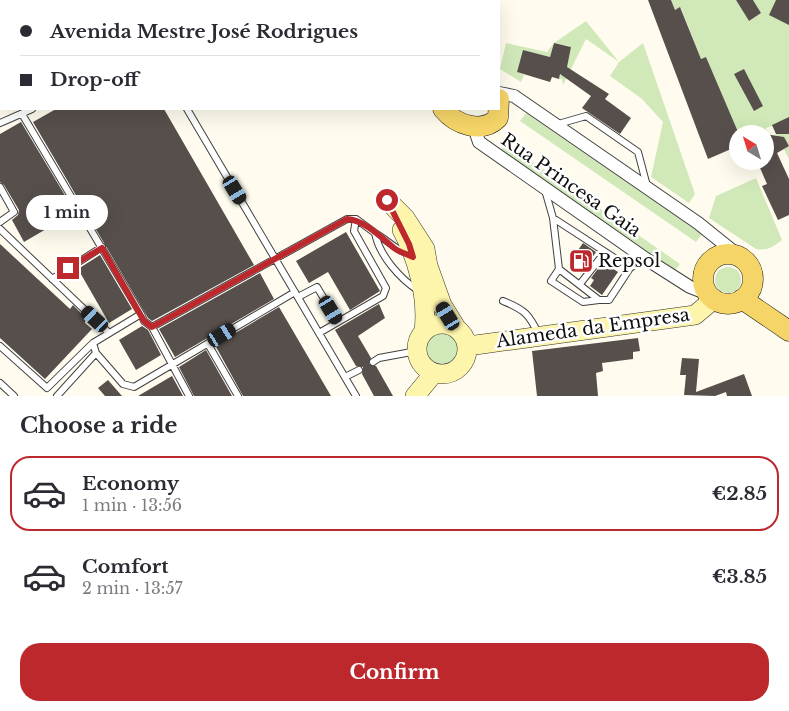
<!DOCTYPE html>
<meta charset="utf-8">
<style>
:root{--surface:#fff;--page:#f2f2f3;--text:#2b2b33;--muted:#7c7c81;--line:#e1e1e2;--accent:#bd282d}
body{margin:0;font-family:"Libre Baskerville",serif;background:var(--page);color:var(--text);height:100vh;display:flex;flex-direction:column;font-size:19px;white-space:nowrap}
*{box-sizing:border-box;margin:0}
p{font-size:16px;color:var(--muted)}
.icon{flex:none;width:28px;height:28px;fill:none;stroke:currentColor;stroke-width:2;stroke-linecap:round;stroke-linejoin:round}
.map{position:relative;height:396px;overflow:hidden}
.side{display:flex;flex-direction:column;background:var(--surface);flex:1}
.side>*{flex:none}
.guide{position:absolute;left:0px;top:0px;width:500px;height:110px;box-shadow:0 5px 20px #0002;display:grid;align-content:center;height:110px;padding:0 20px;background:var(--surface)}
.needle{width:32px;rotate:322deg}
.buttons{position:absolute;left:729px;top:125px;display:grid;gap:10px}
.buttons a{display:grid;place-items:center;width:45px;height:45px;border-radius:50%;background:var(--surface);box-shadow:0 5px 20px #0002;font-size:25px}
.end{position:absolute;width:22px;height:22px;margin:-11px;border:6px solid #bd282d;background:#fff;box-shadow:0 0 0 2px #fff}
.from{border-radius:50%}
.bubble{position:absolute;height:35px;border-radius:18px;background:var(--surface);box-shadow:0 5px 20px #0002;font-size:16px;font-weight:700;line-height:35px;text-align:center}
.car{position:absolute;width:15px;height:30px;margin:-15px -8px;border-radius:6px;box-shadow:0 0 4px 1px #0007;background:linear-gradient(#222 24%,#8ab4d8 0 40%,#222 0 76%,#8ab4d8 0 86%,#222 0)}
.guide b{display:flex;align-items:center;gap:18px;height:48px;font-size:19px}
.guide b+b{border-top:1px solid var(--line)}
.guide i{width:12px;height:12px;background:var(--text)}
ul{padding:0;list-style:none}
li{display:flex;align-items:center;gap:15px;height:75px;margin:0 10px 8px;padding:0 10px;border:2px solid transparent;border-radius:20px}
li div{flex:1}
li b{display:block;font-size:19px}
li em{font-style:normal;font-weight:700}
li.on{border-color:var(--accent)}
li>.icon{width:45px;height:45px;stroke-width:1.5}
h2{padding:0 20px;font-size:22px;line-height:60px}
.action{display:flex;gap:10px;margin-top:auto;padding:10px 20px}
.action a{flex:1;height:58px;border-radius:20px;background:var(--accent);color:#fff;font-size:20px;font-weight:700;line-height:58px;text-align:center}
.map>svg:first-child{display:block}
</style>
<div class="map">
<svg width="789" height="396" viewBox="0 0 789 396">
<rect width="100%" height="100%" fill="#fffcef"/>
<path fill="#d1e9b9" d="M671 0H736L749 21 761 13 753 0H789V159L772 126 766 128 768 135 738 134 706 57 701 59 681 8 675 10Z
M586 21 619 62 643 43 695 194 689 203 651 177 663 122 642 99 610 76 619 62 586 39 563 85 562 79H559L565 60H568L570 46 554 43 550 57 523 50 517 72 524 75 521 82 500 69 506 43 547 52 554 43Z
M526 113 702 234 696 242 520 121Z
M506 143 680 264 675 271 500 151Z
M756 178 782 240C773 247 767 251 756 249L709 218 716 196Z
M715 280a13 13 0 1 1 26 0a13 13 0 1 1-26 0Z
M425 348a17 17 0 1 1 34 0a17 17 0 1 1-34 0Z"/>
<path fill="#574f4b" d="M648 0H671L675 10 680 7 701 59 706 57 738 132V146L708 159Z
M736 0H753L761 13 749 21Z
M776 0H789V25L769 15Z
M554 43 571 47 567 67 609 94 605 99 631 118 620 134 582 108 591 96 560 74 559 79 552 77 550 82 517 72 523 50 550 57Z
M744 69 763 106 754 111 734 74Z
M56 109H164L254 265 152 321 148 318 33 122Z
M789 117V134H776L772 125Z
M21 122 75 212 24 242 12 220 18 215 19 210 4 185 0 182V134Z
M765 134 784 137 789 146 777 153 789 179V215L778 220 762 186 767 184 757 161H765Z
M346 232 380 291 350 310 328 272 309 283 296 261Z
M583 243 596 252 583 272 569 263Z
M0 244 70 309 73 305 86 318 85 323 92 329 45 379 0 338Z
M100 255 132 309 109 323 78 269Z
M603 262 618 272 602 295 590 286 594 280 591 278Z
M260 273 274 299 175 357 159 329Z
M379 304 385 318 358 336 371 358 369 364 376 366 393 396H374L362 374 363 367 356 366 335 330Z
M279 307 331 396H243L215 345Z
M142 326 148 330 161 355 136 370 119 340Z
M638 338 640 351 633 352V359L602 363 603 371 596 373 598 396H537L532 351Z
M206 350 232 396H194L179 367Z
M682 358 699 359 696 392 744 374 752 396H727L726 392 715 396 684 395 686 375H680Z
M172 376 183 396H138Z
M108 380 122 396H105L98 388Z"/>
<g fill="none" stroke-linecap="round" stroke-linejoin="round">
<defs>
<path id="lane" d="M187 109 356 396
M22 114 141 314
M0 123 32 109
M555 125 586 116 638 152 647 186
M0 187 14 212 0 222
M545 190 553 218 630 268 646 259
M553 218 559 269 599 300H609L630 268
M0 229 109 333
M408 254C395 249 387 240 375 233 379 255 400 279 419 291
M559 269 551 281 583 302 599 300
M52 279 102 247
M580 284 605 252
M298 297 317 287 338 322
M503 301C525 310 529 314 539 335
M152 327 189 396
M319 333 383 296 386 288 354 231 356 219
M208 344 238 396
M0 346 47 388 93 343
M96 353 123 384 134 387 295 292
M373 362 379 358 417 351
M345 377 359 370
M0 383 14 396
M57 396 96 353 93 343 141 314 144 321 152 327 347 219H356L375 233"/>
<path id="street" d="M479 1V0
M499 93 514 96 698 223 739 256
M474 127 479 142 646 259 690 287 708 294"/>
<path id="secondary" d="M387 200 405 218 425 249 428 266 442 305 455 326
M402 230C418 259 428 298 424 331
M417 349a25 25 0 1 1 50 0a25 25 0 1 1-50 0Z
M468 346 695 315 714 299
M415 396 434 373"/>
<path id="primary" d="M236 0 243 1
M33 1 41 0
M0 8H1
M443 109C456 125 482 134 498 118L499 99
M703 279a25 25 0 1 1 50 0a25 25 0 1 1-50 0Z
M742 299 789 331"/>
</defs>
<use href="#lane" stroke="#414141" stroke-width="8"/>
<use href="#street" stroke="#414141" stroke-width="14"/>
<use href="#secondary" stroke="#303030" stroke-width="20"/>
<use href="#primary" stroke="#1f1f1f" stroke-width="21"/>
<use href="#lane" stroke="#fff" stroke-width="6"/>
<use href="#street" stroke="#fff" stroke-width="12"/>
<use href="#secondary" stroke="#fef5ac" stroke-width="19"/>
<use href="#primary" stroke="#f6d568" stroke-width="20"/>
</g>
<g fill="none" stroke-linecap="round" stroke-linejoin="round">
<path stroke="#bd282d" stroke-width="6" d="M68 268 102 248 144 321 152 327 347 219C364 220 381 237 394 248 399 252 407 254 413 257L409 244 387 200"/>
</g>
<defs>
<symbol id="fuel-square" viewBox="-11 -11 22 22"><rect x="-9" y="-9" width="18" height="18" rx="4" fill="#bd282d" stroke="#fff"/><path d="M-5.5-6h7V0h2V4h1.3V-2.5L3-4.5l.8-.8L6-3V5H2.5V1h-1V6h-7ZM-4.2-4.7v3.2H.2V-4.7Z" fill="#fff"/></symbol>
</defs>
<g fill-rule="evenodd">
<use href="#fuel-square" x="567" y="247" width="28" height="28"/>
</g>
<g text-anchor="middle" stroke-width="5" stroke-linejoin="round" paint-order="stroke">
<g font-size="18" fill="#0e0e0e" stroke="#fff">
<text transform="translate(571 185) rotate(35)" y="6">Rua Princesa Gaia</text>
<text transform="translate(593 328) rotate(-8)" y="6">Alameda da Empresa</text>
</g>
<g font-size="18" fill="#0e0e0e" stroke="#fff" text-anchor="start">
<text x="598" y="267">Repsol</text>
</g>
</g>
</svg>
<div class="buttons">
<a><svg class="needle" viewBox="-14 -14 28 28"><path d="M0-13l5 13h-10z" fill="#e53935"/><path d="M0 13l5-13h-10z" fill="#7c7c81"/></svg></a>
</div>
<i class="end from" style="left:387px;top:200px"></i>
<i class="end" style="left:68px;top:268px"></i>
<div class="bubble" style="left:26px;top:195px;width:82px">1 min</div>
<i class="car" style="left:235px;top:190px;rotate:149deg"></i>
<i class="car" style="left:331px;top:310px;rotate:149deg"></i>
<i class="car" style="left:448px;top:316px;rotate:329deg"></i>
<i class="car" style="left:95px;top:319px;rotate:313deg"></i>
<i class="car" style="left:222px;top:335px;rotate:59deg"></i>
<div class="guide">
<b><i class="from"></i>Avenida Mestre José Rodrigues</b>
<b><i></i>Drop-off</b>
</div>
</div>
<section class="side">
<h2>Choose a ride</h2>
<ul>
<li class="on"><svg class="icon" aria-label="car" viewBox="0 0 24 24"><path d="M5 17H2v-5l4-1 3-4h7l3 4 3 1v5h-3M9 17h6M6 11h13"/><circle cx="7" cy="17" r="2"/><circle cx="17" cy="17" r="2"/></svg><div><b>Economy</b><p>1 min · 13:56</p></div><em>€2.85</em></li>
<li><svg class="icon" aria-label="car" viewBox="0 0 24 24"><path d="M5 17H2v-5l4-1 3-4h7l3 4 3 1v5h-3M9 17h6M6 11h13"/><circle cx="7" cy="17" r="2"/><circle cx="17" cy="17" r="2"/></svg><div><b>Comfort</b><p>2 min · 13:57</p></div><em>€3.85</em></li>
</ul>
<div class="action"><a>Confirm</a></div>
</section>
